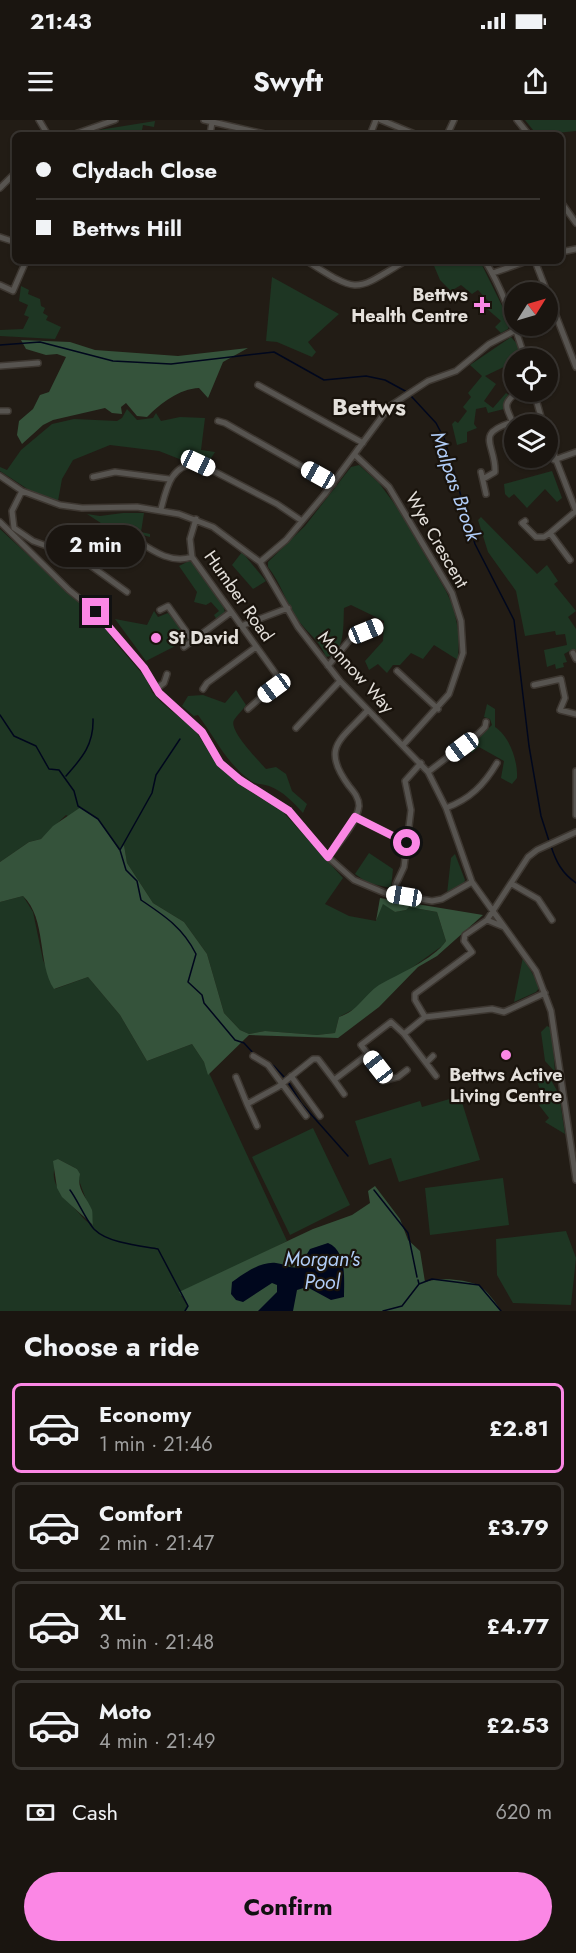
<!DOCTYPE html>
<meta charset="utf-8">
<style>
:root{--surface:#1a1510;--page:#27221e;--text:#f1f3f6;--muted:#9f9f9f;--line:#383430;--accent:#fb87e5}
body{margin:0;font-family:Jost,sans-serif;background:var(--page);color:var(--text);height:100vh;display:flex;flex-direction:column;font-size:22px;white-space:nowrap}
*{box-sizing:border-box;margin:0}
p{font-size:20px;color:var(--muted)}
.icon{flex:none;width:33px;height:33px;fill:none;stroke:currentColor;stroke-width:2;stroke-linecap:round;stroke-linejoin:round}
.map{position:relative;height:1191px;overflow:hidden}
.panel{display:flex;flex-direction:column;background:var(--surface);flex:1}
.panel>*{flex:none}
.guide{position:absolute;left:12px;top:12px;width:552px;height:132px;border-radius:9px;box-shadow:0 2px 4px #0004,0 0 0 2px var(--line);display:grid;align-content:center;height:132px;padding:0 24px;background:var(--surface)}
.needle{width:39px;rotate:53deg}
.fabs{position:absolute;left:504px;top:162px;display:grid;gap:12px}
.fabs a{display:grid;place-items:center;width:54px;height:54px;border-radius:50%;background:var(--surface);box-shadow:0 2px 4px #0004,0 0 0 2px var(--line);font-size:30px}
.end{position:absolute;width:27px;height:27px;margin:-14px;border:8px solid #fb87e5;background:#111;box-shadow:0 0 0 3px #111}
.from{border-radius:50%}
.bubble{position:absolute;height:42px;border-radius:21px;background:var(--surface);box-shadow:0 2px 4px #0004,0 0 0 2px var(--line);font-size:20px;font-weight:700;line-height:42px;text-align:center}
.car{position:absolute;width:18px;height:36px;margin:-18px -9px;border-radius:8px;box-shadow:0 0 4px 2px #0007;background:linear-gradient(#fff 24%,#345 0 40%,#fff 0 76%,#345 0 86%,#fff 0)}
.guide b{display:flex;align-items:center;gap:21px;height:57px;font-size:22px}
.guide b+b{border-top:2px solid var(--line)}
.guide i{width:15px;height:15px;background:var(--text)}
ul{padding:0;list-style:none}
li{display:flex;align-items:center;gap:18px;height:90px;margin:0 12px 9px;padding:0 12px;border:3px solid var(--line);border-radius:9px}
li div{flex:1}
li b{display:block;font-size:22px}
li em{font-style:normal;font-weight:700}
li.active{border-color:var(--accent)}
li>.icon{width:54px;height:54px;stroke-width:1.5}
h2{padding:0 24px;font-size:27px;line-height:72px}
.pay{display:flex;align-items:center;gap:15px;height:66px;padding:0 24px;font-size:22px}
.pay p{margin-inline-start:auto}
.action{display:flex;gap:12px;margin-top:auto;padding:12px 24px}
.action a{flex:1;height:69px;border-radius:36px;background:var(--accent);color:#111;font-size:24px;font-weight:700;line-height:69px;text-align:center}
.status{display:flex;justify-content:space-between;align-items:center;height:42px;padding:0 30px;background:var(--surface);direction:ltr}
.status svg{height:16px;fill:currentColor}
header{display:flex;justify-content:space-between;align-items:center;height:78px;padding:0 24px;background:var(--surface);font-size:27px;font-weight:700}
.map>svg:first-child{display:block}
</style>
<div class="status"><b>21:43</b><svg viewBox="0 0 49 12"><path d="M0 12V9h3v3zM5 12V6h3v6zM10 12V3h3v9zM15 12V0h3v12zM26 1h20v11H26zM47 4h2v5h-2z"/></svg></div>
<header><svg class="icon" aria-label="menu" viewBox="0 0 24 24"><path d="M4 6h16M4 12h16M4 18h16"/></svg>Swyft<svg class="icon" aria-label="share" viewBox="0 0 24 24"><path d="M12 15V3M7 8l5-5 5 5M5 13v7h14v-7"/></svg></header>
<div class="map">
<svg width="576" height="1191" viewBox="0 0 576 1191">
<rect width="100%" height="100%" fill="#221c15"/>
<path fill="#1e3623" fill-rule="evenodd" d="M525 0H576V11L537 15Z
M155 1 154 7 143 5 141 15 100 13 99 10Z
M432 141H480L510 202 508 209 501 213 495 207 501 201 486 188 490 183 478 170 472 174 461 165 451 171 440 160Z
M272 157 339 194 308 222 316 232 312 237 277 222 266 221Z
M21 166 29 170 28 174 40 179 41 186 45 188 43 193 48 196 46 200 61 207 55 219 0 216V210L23 209 29 197 24 195 28 185 19 181Z
M511 217 517 224 521 238H514V242L485 256 496 264 484 281 493 288 506 273 509 275 503 284 504 289 488 293 486 287 476 289 474 304 477 308 467 312V322L457 325 452 304 455 301 458 303 467 291 463 287 471 277 468 273 482 256 470 245Z
M127 289 137 300 153 298 156 293 161 301 180 297 205 298 201 330 215 332 207 344 195 340 187 342 159 331 110 325 73 340 62 359 58 381 29 370 0 351V347L7 350 21 330 52 304 74 299 117 301 122 298Z
M359 345 379 363 399 390 446 471 454 489 459 515 458 540 434 525 423 539 411 533 400 545H393L387 553 378 544 369 550 365 541 383 521 384 501 351 485 344 488C343 503 346 535 326 537 318 518 309 515 298 500 286 483 281 463 268 447V442L305 406 351 347Z
M552 351 562 378 557 382 545 369 527 388 514 374 509 378 505 374 504 364Z
M123 393H144L141 412 150 414V417L135 413 127 420 87 394 100 396Z
M481 397 537 454 547 445 558 461 554 464 576 491 568 497 576 509V532L573 529 564 534 567 542 563 543 564 547 556 549 555 544 547 547 544 530 567 525 565 514 556 515 555 511 525 516 516 471 488 432 478 400Z
M0 409 103 504 114 521 146 558 152 572 162 583 195 610 219 647 240 665 283 692 343 758 325 784 349 796 376 801 383 783 395 792 406 790 408 787 437 792 446 821 442 826 399 857 380 865 358 887 339 897 335 913 317 915 265 911 249 914 240 910 224 893 207 834 184 802 153 783 127 743 124 725 120 730 113 723 66 695 41 719 29 722 0 742Z
M242 432 266 461 253 469 232 445Z
M189 441 193 442 223 484 225 493 217 500 214 495 219 491 211 482 206 485 194 482 197 472 179 446Z
M154 491 158 497 168 493 189 519 146 541 115 499 147 505Z
M236 570 246 585C243 590 237 595 234 600 228 610 259 641 266 649L276 647 286 654 292 671 307 684 303 693C294 683 283 671 269 666 263 664 257 665 251 661 226 643 216 619 198 595L194 596 182 586 188 576 203 575 225 583Z
M487 584 495 589V607C509 616 518 640 517 658L512 664 501 658 504 641 479 627 472 633 468 627 492 605 490 599 484 597Z
M369 733 393 749 391 768 368 763 355 754Z
M455 734 465 760 463 765 447 774 451 738Z
M23 776 33 792 43 840 55 869 88 857 120 895 147 941 192 924 204 942 287 1121 181 1176 188 1186 185 1191H0V782ZM58 1039 77 1049C79 1069 92 1085 92 1105 86 1102 81 1095 75 1089 62 1073 46 1062 58 1039Z
M523 837 540 867 536 872 514 882Z
M547 906 551 908 552 912 555 952 545 941 541 912Z
M548 955 559 974 565 1014 545 1002 549 998 539 985 544 982 536 958Z
M460 976 480 1040 399 1062 391 1038 369 1045 355 1001 420 981 422 987Z
M313 1008 350 1085 290 1115 252 1037Z
M503 1058 509 1105 430 1115 425 1068Z
M566 1111 576 1138 571 1185 513 1183 497 1155 496 1119Z"/>
<path fill="#35533b" d="M21 220 70 222 95 230 178 236 248 228 223 242 208 278 199 268C179 269 161 283 147 297L137 296 126 283 121 287 122 294 112 293 105 288 53 300 43 305 22 324 17 315 19 301 33 289 40 275 49 272 66 237 57 234 46 235 26 229Z
M81 687 98 699 119 730 124 725 127 743 153 783 184 802 207 834 224 893 240 910 249 914 265 911 317 915 335 913 339 897C358 891 364 875 379 865 398 854 433 840 446 821L437 792 409 787 406 790 395 792 383 784 376 801 380 778 483 795 437 836 418 847 379 887 338 918 249 915 208 955 204 942 192 924 147 941 120 895 88 857 54 869C37 843 47 799 23 776L0 782V742L29 722 41 719 53 706Z
M58 1039 77 1049 80 1054C76 1069 87 1078 92 1090 93 1094 92 1101 93 1105L62 1077 57 1068 53 1041Z
M375 1066 400 1099 408 1120 420 1131 425 1162C438 1157 465 1159 478 1165 487 1170 496 1183 501 1191H185L188 1185 179 1172 313 1109 352 1095 370 1083 368 1071Z"/>
<path fill="#00071d" d="M328 1123C347 1131 344 1159 344 1177L331 1180 307 1167 297 1170 293 1191H258L277 1172V1165L272 1163 243 1182 236 1180 231 1174 232 1162C243 1154 261 1141 276 1143 285 1144 289 1149 299 1147L310 1129Z"/>
<g fill="none" stroke-linecap="round" stroke-linejoin="round">
<path stroke="#00071d" stroke-width="1.5" d="M0 225 40 222 113 241 171 244 274 232 324 260 366 256 385 260 407 272
M411 276 436 303 444 318 475 424 514 500 529 626 541 696 549 721
M0 595 14 616 36 626 49 649 59 650 74 671 78 686 98 699 120 730 126 750 137 761 141 780C165 796 183 808 196 834L188 862 202 875 204 883 235 920 244 923 255 935
M66 656C80 640 94 626 93 599
M551 726C556 742 562 753 576 763
M120 730 152 673 156 655 180 619
M262 938 274 946 285 958
M288 962 301 983 348 1036
M70 1070C77 1079 88 1104 95 1110 108 1123 141 1126 158 1129L188 1186 185 1191
M374 1070 408 1113 417 1157
M419 1164 432 1159 479 1165 501 1191
M383 1191 402 1186 419 1164 418 1160"/>
<defs>
<path id="minor" d="M39 0 48 15
M204 0 269 15
M381 0 417 15
M517 0 529 15
M72 15 115 0
M210 15 212 2
M370 15 376 0
M447 15 454 0
M0 68 15 53
M561 82 576 103
M0 117 15 122
M561 132 576 129
M74 141 79 142
M307 141C359 174 354 172 405 141
M485 141C504 171 514 205 525 238
M535 141 547 172
M493 153 527 141
M0 165 13 171 26 141
M548 175 576 247
M0 246 38 243
M258 265 363 323
M534 272 543 304
M0 291H8
M218 301 225 303 333 364
M514 307C509 288 499 287 517 272
M548 319 576 391
M355 335 389 367 452 473 461 501 463 533 449 574 404 624
M554 340 576 332
M481 352 486 374
M0 356 22 371 60 385 82 388 137 387 179 394 213 407 260 442 298 507 340 561 428 652 446 688 472 762 536 851 551 891 576 1060
M93 357 115 352 169 359
M483 359 495 352C496 324 473 314 513 302
M22 371 12 391 14 408 33 421 80 438 127 472
M161 389C167 366 171 345 198 343L277 384 302 401
M196 399 190 419 192 437 276 554V564L248 589
M525 401 522 403 536 417H544L550 413
M0 402 69 470 96 492 144 548 159 573 202 612 220 643 240 660 289 691 328 737 354 760 385 773 432 781 442 779 472 762
M136 420C153 431 171 444 192 437
M570 440 550 413 576 391
M260 442 286 420 324 375 390 286 428 261 456 251 489 224 514 211
M160 490 168 486 193 521
M241 506 288 488
M184 527 231 492
M573 533 576 539
M328 546 358 510 366 511 380 505
M397 551 438 589
M534 565 561 559 565 578 560 590 576 594
M156 569 164 563 167 554
M203 569 207 563 256 527
M296 608 340 561
M576 651V695
M428 652 478 614 485 607 486 602
M446 688C470 679 484 665 497 643
M355 697 407 723
M328 737C338 724 357 703 359 686 359 678 354 672 349 666 320 627 341 620 368 590
M396 764 404 747 411 690 405 661 421 643
M512 764 538 779 552 800
M487 800 504 807
M425 897 415 880V874L472 832 464 821 465 815 487 800 528 737 537 730 576 712
M404 914 436 956
M368 934 387 960
M253 936 268 945 306 996
M426 943 433 936
M291 956 320 996
M236 957 247 984 278 967 313 939H318L334 960 368 934 361 925 391 902 404 914 425 897 492 889 504 892 545 873
M334 960 344 974
M383 961 398 957 407 950
M247 984 257 1006"/>
</defs>
<use href="#minor" stroke="#3d3731" stroke-width="8"/>
<use href="#minor" stroke="#575450" stroke-width="5"/>
</g>
<g fill="none" stroke-linecap="round" stroke-linejoin="round">
<path stroke="#fb87e5" stroke-width="8" d="M96 492 144 548 159 573 202 612 220 643 240 660 289 691 328 737 355 697 407 723"/>
</g>
<g fill="#fb87e5" stroke="#19130c" stroke-width="2">
<path d="M479 176h6v6h6v6h-6v6h-6v-6h-6v-6h6z"/>
<circle cx="156" cy="518" r="6"/>
<circle cx="506" cy="935" r="6"/>
</g>
<g text-anchor="middle" stroke-width="4.5" stroke-linejoin="round" paint-order="stroke">
<g font-size="18" font-weight="bold" fill="#e4e0db" stroke="#19130c" text-anchor="end">
<text x="468" y="181">Bettws<tspan x="468" dy="21">Health Centre</tspan></text>
<text x="168" y="524" text-anchor="start">St David</text>
<text x="506" y="961" text-anchor="middle">Bettws Active<tspan x="506" dy="21">Living Centre</tspan></text>
</g>
<g font-size="18" fill="#e4e0db" stroke="#19130c">
<text transform="translate(437 420) rotate(60)" y="6">Wye Crescent</text>
<text transform="translate(239 476) rotate(55)" y="6">Humber Road</text>
<text transform="translate(356 552) rotate(48)" y="6">Monnow Way</text>
</g>
<g font-size="20" font-style="italic" fill="#b1cdf8" stroke="#19130c">
<text transform="translate(456 366) rotate(71)" y="7">Malpas Brook</text>
<text x="322" y="1146">Morgan's<tspan x="322" dy="23">Pool</tspan></text>
</g>
<g font-size="24" font-weight="bold" fill="#e4e0db" stroke="#19130c">
<text x="369" y="295">Bettws</text>
</g>
</g>
</svg>
<div class="fabs">
<a><svg class="needle" viewBox="-14 -14 28 28"><path d="M0-13l5 13h-10z" fill="#e53935"/><path d="M0 13l5-13h-10z" fill="#9f9f9f"/></svg></a>
<a><svg class="icon" aria-label="locate" viewBox="0 0 24 24"><circle cx="12" cy="12" r="6"/><path d="M12 2v4M12 18v4M2 12h4M18 12h4"/></svg></a>
<a><svg class="icon" aria-label="layers" viewBox="0 0 24 24"><path d="M12 4l9 5-9 5-9-5zM3 14l9 5 9-5"/></svg></a>
</div>
<i class="end from" style="left:407px;top:723px"></i>
<i class="end" style="left:96px;top:492px"></i>
<div class="bubble" style="left:46px;top:405px;width:99px">2 min</div>
<i class="car" style="left:198px;top:343px;rotate:115deg"></i>
<i class="car" style="left:318px;top:355px;rotate:299deg"></i>
<i class="car" style="left:366px;top:511px;rotate:68deg"></i>
<i class="car" style="left:274px;top:568px;rotate:234deg"></i>
<i class="car" style="left:462px;top:627px;rotate:233deg"></i>
<i class="car" style="left:404px;top:776px;rotate:279deg"></i>
<i class="car" style="left:378px;top:947px;rotate:322deg"></i>
<div class="guide">
<b><i class="from"></i>Clydach Close</b>
<b><i></i>Bettws Hill</b>
</div>
</div>
<section class="panel">
<h2>Choose a ride</h2>
<ul>
<li class="active"><svg class="icon" aria-label="car" viewBox="0 0 24 24"><path d="M5 17H2v-5l4-1 3-4h7l3 4 3 1v5h-3M9 17h6M6 11h13"/><circle cx="7" cy="17" r="2"/><circle cx="17" cy="17" r="2"/></svg><div><b>Economy</b><p>1 min · 21:46</p></div><em>£2.81</em></li>
<li><svg class="icon" aria-label="car" viewBox="0 0 24 24"><path d="M5 17H2v-5l4-1 3-4h7l3 4 3 1v5h-3M9 17h6M6 11h13"/><circle cx="7" cy="17" r="2"/><circle cx="17" cy="17" r="2"/></svg><div><b>Comfort</b><p>2 min · 21:47</p></div><em>£3.79</em></li>
<li><svg class="icon" aria-label="car" viewBox="0 0 24 24"><path d="M5 17H2v-5l4-1 3-4h7l3 4 3 1v5h-3M9 17h6M6 11h13"/><circle cx="7" cy="17" r="2"/><circle cx="17" cy="17" r="2"/></svg><div><b>XL</b><p>3 min · 21:48</p></div><em>£4.77</em></li>
<li><svg class="icon" aria-label="car" viewBox="0 0 24 24"><path d="M5 17H2v-5l4-1 3-4h7l3 4 3 1v5h-3M9 17h6M6 11h13"/><circle cx="7" cy="17" r="2"/><circle cx="17" cy="17" r="2"/></svg><div><b>Moto</b><p>4 min · 21:49</p></div><em>£2.53</em></li>
</ul>
<div class="pay"><svg class="icon" aria-label="cash" viewBox="0 0 24 24"><path d="M3 7h18v10H3z"/><circle cx="12" cy="12" r="2"/></svg>Cash<p>620 m</p></div>
<div class="action"><a>Confirm</a></div>
</section>
